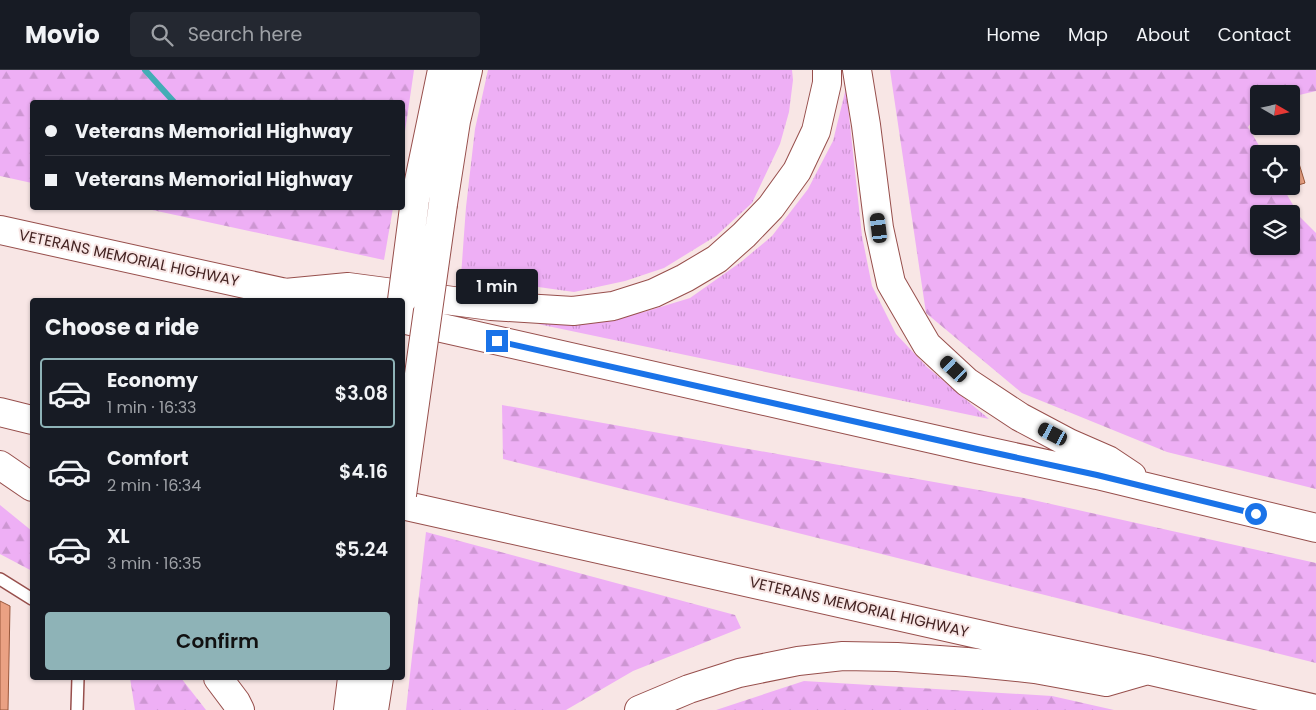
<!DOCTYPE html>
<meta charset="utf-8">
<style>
:root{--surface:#171b24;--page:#242831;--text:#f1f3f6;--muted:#9ea1a6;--line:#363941;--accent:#8eb3b7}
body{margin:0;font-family:Poppins,sans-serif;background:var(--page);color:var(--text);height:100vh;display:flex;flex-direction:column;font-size:19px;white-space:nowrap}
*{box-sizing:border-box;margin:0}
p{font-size:16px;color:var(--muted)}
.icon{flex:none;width:28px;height:28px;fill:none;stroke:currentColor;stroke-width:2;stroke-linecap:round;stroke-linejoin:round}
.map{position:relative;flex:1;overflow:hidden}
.details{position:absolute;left:30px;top:228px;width:375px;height:382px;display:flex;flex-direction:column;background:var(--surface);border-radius:5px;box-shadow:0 1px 4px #0004}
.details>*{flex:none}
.hud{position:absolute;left:30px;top:30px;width:375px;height:110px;border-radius:5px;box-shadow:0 1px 4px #0004;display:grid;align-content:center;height:110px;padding:0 15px;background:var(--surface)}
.needle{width:32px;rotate:99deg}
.tools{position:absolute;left:1250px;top:15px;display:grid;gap:10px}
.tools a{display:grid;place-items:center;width:50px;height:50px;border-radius:5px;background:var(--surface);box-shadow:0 1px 4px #0004;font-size:25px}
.end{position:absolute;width:22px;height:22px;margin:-11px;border:6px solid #1a73e8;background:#fff;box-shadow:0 0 0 2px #fff}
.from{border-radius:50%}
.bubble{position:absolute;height:35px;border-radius:5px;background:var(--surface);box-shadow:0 1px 4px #0004;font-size:16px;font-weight:600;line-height:35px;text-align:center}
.car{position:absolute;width:15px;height:30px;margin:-15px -8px;border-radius:6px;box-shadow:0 0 4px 1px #0007;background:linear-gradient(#222 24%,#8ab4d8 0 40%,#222 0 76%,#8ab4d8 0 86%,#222 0)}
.hud b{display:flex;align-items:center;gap:18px;height:48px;font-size:19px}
.hud b+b{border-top:1px solid var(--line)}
.hud i{width:12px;height:12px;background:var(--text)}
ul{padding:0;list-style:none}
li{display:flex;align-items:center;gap:15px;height:70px;margin:0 10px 8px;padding:0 5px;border:2px solid transparent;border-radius:5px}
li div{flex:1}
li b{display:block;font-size:19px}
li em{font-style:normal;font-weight:600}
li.active{border-color:var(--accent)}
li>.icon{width:45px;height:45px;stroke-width:1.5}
h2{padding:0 15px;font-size:22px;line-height:60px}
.primary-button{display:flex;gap:10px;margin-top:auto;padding:10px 15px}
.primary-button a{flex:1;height:58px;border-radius:5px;background:var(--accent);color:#111;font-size:20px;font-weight:600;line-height:58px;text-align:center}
header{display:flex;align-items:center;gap:30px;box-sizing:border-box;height:70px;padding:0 25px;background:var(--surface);border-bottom:1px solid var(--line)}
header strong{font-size:24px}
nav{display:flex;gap:28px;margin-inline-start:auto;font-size:18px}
.search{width:350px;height:45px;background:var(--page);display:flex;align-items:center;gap:12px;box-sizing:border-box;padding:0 18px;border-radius:5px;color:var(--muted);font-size:19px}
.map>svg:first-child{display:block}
</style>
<header>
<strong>Movio</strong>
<div class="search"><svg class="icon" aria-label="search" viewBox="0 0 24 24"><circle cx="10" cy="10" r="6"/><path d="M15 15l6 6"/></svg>Search here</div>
<nav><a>Home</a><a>Map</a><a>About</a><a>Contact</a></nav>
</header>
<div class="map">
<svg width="1316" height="640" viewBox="0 0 1316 640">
<defs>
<pattern id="grass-tufts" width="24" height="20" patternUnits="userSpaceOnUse" patternTransform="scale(1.25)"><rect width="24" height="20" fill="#eeaff5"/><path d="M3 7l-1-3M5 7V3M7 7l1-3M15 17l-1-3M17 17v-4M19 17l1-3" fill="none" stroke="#cd96d2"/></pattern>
<pattern id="forest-firs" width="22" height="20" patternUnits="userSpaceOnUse" patternTransform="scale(1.25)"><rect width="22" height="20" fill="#eeaff5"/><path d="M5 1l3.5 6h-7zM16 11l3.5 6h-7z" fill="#cd96d2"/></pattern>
</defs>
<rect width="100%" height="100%" fill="#f8e6e5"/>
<path fill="url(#grass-tufts)" d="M488 0H792L793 10 789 42 780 74 752 133 716 166 664 198 625 211 574 222 461 206 466 137 475 59Z
M846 18 862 166 872 216 896 264 927 297 989 349 538 254 590 252 644 242 690 228 741 192 772 166 808 119 833 71Z"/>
<path fill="url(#forest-firs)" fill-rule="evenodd" d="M0 0H414L403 75 402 32H32V113L0 106Z
M890 0H1316V21L1291 27V24H1259V42L1248 57 1264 84H1259V116H1282L1300 147 1316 163V419L1167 382 1022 323 926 243ZM1259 144H1291V176H1259Z
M143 138H393L384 190Z
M502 335 1024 428 1316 493V593L503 389Z
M0 435 32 461V501L0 484Z
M426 462 735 545 741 558 633 601 566 640H406Z
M130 608H181L206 640H135Z
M804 611 1052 626 1114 640H716Z"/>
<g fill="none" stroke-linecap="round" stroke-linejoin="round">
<path stroke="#43adb6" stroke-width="6" d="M145 0 174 32"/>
</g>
<path fill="#eaa183" stroke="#9a583c" d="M1297 87 1305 113 1295 116 1291 103V88Z
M0 531 10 536 8 640H0Z"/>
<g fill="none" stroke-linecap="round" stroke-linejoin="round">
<defs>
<path id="service" d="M0 509 32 529
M77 640 78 608"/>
<path id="motorway" d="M857 0 866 55 879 158 891 213 927 275 967 312 1020 347 1069 373 1108 390 1132 406
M415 130 442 0
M443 134 456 51 468 0
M0 160 304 227
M285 223 348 217 491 236 573 241 613 236 654 223 685 208 717 189 744 165 771 137 797 101 816 61 827 13V0
M402 249 977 379 1097 405 1316 458
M0 342 32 350
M0 395 32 417
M402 435 1000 569 1147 600 1316 639
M218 608 236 632 240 640
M348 640 352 608
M374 640 379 608
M639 640 689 619 739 603 798 591 843 586 897 587 967 592 1035 599 1106 612 1144 601"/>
</defs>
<use href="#service" stroke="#974f4c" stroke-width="14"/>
<use href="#motorway" stroke="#974f4c" stroke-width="30"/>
<use href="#service" stroke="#fff" stroke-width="11"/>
<use href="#motorway" stroke="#fff" stroke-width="28"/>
<defs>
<path id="motorway-bridge" d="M402 230 415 130
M402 425 443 134"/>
</defs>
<use href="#motorway-bridge" stroke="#974f4c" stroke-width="30" stroke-linecap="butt"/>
<use href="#motorway-bridge" stroke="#fff" stroke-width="28"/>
</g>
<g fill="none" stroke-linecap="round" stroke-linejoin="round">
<path stroke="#1a73e8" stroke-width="6" d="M497 271 977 379 1097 405 1256 444"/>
</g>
<g text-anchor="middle" stroke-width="4" stroke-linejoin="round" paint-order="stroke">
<g font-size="15" fill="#442423" stroke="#f8e6e5">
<text transform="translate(129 188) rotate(12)" y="5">VETERANS MEMORIAL HIGHWAY</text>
<text transform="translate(859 537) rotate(13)" y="5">VETERANS MEMORIAL HIGHWAY</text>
</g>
</g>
</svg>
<div class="tools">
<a><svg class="needle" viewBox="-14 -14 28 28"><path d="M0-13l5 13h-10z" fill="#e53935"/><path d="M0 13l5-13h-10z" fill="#9ea1a6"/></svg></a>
<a><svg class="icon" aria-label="locate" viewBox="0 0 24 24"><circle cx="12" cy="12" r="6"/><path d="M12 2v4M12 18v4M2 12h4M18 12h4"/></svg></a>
<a><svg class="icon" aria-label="layers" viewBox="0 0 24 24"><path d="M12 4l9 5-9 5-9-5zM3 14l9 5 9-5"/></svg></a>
</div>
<i class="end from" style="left:1256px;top:444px"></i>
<i class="end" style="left:497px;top:271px"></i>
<div class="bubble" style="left:456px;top:199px;width:82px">1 min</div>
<i class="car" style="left:879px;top:158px;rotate:353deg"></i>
<i class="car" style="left:954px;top:299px;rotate:313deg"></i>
<i class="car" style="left:1053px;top:364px;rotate:297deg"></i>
<div class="hud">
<b><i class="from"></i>Veterans Memorial Highway</b>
<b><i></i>Veterans Memorial Highway</b>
</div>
<section class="details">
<h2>Choose a ride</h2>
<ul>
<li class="active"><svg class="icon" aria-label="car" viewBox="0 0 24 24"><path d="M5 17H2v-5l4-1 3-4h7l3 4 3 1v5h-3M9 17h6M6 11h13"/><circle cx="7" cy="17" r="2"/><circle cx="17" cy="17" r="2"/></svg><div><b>Economy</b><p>1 min · 16:33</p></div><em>$3.08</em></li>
<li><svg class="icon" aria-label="car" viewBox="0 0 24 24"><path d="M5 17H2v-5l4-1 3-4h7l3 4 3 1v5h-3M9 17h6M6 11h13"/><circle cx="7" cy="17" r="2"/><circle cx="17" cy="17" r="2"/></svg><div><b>Comfort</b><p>2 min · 16:34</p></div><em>$4.16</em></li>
<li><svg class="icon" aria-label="car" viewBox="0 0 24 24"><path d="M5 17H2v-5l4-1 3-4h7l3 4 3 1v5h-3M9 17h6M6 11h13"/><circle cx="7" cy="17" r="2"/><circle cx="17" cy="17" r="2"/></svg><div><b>XL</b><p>3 min · 16:35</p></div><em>$5.24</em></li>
</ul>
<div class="primary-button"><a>Confirm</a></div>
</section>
</div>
